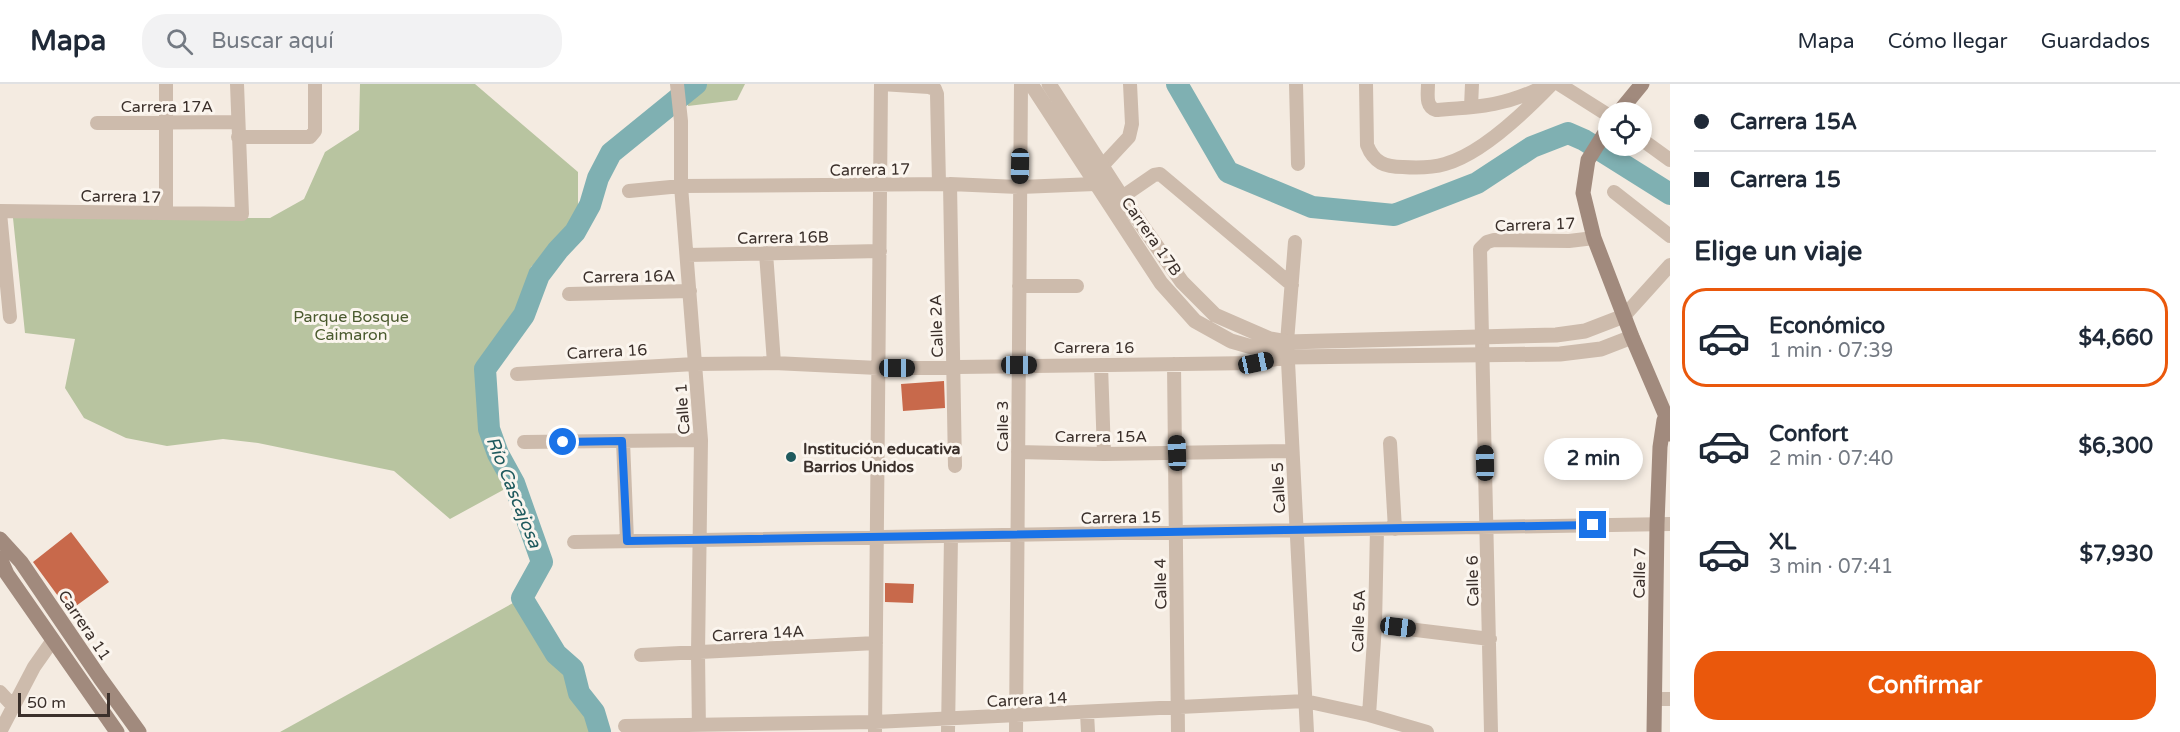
<!DOCTYPE html>
<html lang="es">
<meta charset="utf-8">
<style>
:root{--surface:#fff;--page:#f2f2f3;--text:#1f2937;--muted:#747a83;--line:#e0e1e3;--accent:#ea580c}
body{margin:0;font-family:"Varela Round",sans-serif;background:var(--page);color:var(--text);height:100vh;display:flex;flex-direction:column;font-size:22px;white-space:nowrap}
*{box-sizing:border-box;margin:0}
p{font-size:20px;color:var(--muted)}
.icon{flex:none;width:33px;height:33px;fill:none;stroke:currentColor;stroke-width:2;stroke-linecap:round;stroke-linejoin:round}
.map{position:relative;flex:1;overflow:hidden}
.sheet{display:flex;flex-direction:column;background:var(--surface);width:510px}
.sheet>*{flex:none}
.guide{display:grid;align-content:center;height:132px;padding:0 24px;background:var(--surface)}
.tools{position:absolute;left:1598px;top:18px;display:grid;gap:12px}
.tools a{display:grid;place-items:center;width:54px;height:54px;border-radius:50%;background:var(--surface);box-shadow:0 3px 9px #0003;font-size:30px}
.scale{position:absolute;left:18px;bottom:15px;width:92px;box-sizing:border-box;padding-left:6px;border:3px solid #3b302b;border-top:0;font-size:16px;line-height:21px;white-space:nowrap;color:#3b302b;-webkit-text-stroke:4px #fbf5ee;paint-order:stroke}
.end{position:absolute;width:27px;height:27px;margin:-14px;border:8px solid #1a73e8;background:#fff;box-shadow:0 0 0 3px #fff}
.from{border-radius:50%}
.bubble{position:absolute;height:42px;border-radius:21px;background:var(--surface);box-shadow:0 3px 9px #0003;font-size:20px;font-weight:700;line-height:42px;text-align:center}
.car{position:absolute;width:18px;height:36px;margin:-18px -9px;border-radius:8px;box-shadow:0 0 4px 2px #0007;background:linear-gradient(#222 24%,#8ab4d8 0 40%,#222 0 76%,#8ab4d8 0 86%,#222 0)}
.guide b{display:flex;align-items:center;gap:21px;height:57px;font-size:22px}
.guide b+b{border-top:2px solid var(--line)}
.guide i{width:15px;height:15px;background:var(--text)}
ul{padding:0;list-style:none}
li{display:flex;align-items:center;gap:18px;height:99px;margin:0 12px 9px;padding:0 12px;border:3px solid transparent;border-radius:24px}
li div{flex:1}
li b{display:block;font-size:22px}
li em{font-style:normal;font-weight:700}
li.current{border-color:var(--accent)}
li>.icon{width:54px;height:54px;stroke-width:1.5}
h2{padding:0 24px;font-size:27px;line-height:72px}
.cta{display:flex;gap:12px;margin-top:auto;padding:12px 24px}
.cta a{flex:1;height:69px;border-radius:24px;background:var(--accent);color:#fff;font-size:24px;font-weight:700;line-height:69px;text-align:center}
header{display:flex;align-items:center;gap:36px;box-sizing:border-box;height:84px;padding:0 30px;background:var(--surface);border-bottom:2px solid var(--line)}
header strong{font-size:28px}
nav{display:flex;gap:33px;margin-inline-start:auto;font-size:21px}
.search{width:420px;height:54px;background:var(--page);display:flex;align-items:center;gap:15px;box-sizing:border-box;padding:0 21px;border-radius:24px;color:var(--muted);font-size:22px}
main{display:flex;flex:1;min-height:0}
.map>svg:first-child{display:block}
</style>
<header>
<strong>Mapa</strong>
<div class="search"><svg class="icon" aria-label="search" viewBox="0 0 24 24"><circle cx="10" cy="10" r="6"/><path d="M15 15l6 6"/></svg>Buscar aquí</div>
<nav><a>Mapa</a><a>Cómo llegar</a><a>Guardados</a></nav>
</header>
<main>
<div class="map">
<svg width="1670" height="648" viewBox="0 0 1670 648">
<rect width="100%" height="100%" fill="#f4ebe1"/>
<path fill="#b8c4a0" d="M360 0H475L578 88V142L531 183 523 224 478 285 483 306 484 346 514 400 450 435 394 387 258 359 223 355 167 362 126 354 84 334 65 304 75 255 25 249 13 134H270L304 115 325 68 359 46Z
M688 0H745L737 16 688 22Z
M522 514 556 570 573 585 579 609 594 628 600 648H280Z"/>
<g fill="none" stroke-linecap="round" stroke-linejoin="round">
<path stroke="#7fb0b2" stroke-width="22" d="M1177 0 1228 88 1312 123 1394 131 1477 99 1532 63 1568 49 1584 56 1670 110
M600 648 594 628 579 609 573 585 556 570 522 514 542 478 514 399 498 370 489 345 485 285 524 231 539 191 558 166 575 148 590 121 598 94 611 69 696 0"/>
</g>
<path fill="#c8694b" d="M944 297 945 324 903 327 901 300Z
M71 448 109 498 69 527 33 478Z
M885 499 914 500 913 519 885 518Z"/>
<g fill="none" stroke-linecap="round" stroke-linejoin="round">
<path stroke="#cdbbac" stroke-width="14" d="M166 0V129
M677 0 681 37V102L701 356 698 569 699 648
M881 0 929 3 935 5 937 10 939 100
M1296 0 1298 80
M1366 0 1367 61C1374 79 1385 83 1403 83 1417 84 1431 84 1445 80 1482 70 1526 27 1552 0
M1428 0C1428 10 1425 23 1436 26 1481 23 1505 22 1547 1
M1559 0 1608 31
M1471 23 1472 0
M97 39 238 38
M238 53H310L315 47V0
M1641 55 1670 76
M1102 82 1129 53 1132 40 1130 0
M950 100 955 382
M629 107 681 102 950 100 1020 103 1095 100 1102 95
M1614 108 1670 152
M1122 113 1154 91 1160 90 1292 201
M0 127 242 130 237 0
M0 129 10 233
M1295 158 1287 258 1307 648
M766 169 774 279
M687 171 880 167
M1019 202H1077
M569 210 690 207
M1624 232 1670 181
M1174 280 1178 648
M1101 281 1104 370
M517 290 695 280 774 279 878 284 1256 279 1287 273
M623 357 627 457
M524 358 701 356
M1390 359 1395 445
M1018 368 1104 370 1292 367
M574 458 1670 440
M1375 541 1490 555
M641 571 876 559
M0 608 13 622
M1655 615H1670
M1087 629 1088 648
M1369 631 1375 541 1377 445
M625 642 875 638 1305 617 1369 631 1427 648
M0 648 34 583 53 556
M875 648 881 0
M948 648 951 452
M1016 648 1021 0
M1491 648 1480 165 1487 158 1494 156 1569 157 1594 154"/>
<path stroke="#cdbbac" stroke-width="15" d="M1031 0 1161 199 1195 237 1231 257 1287 273 1560 270 1601 265 1632 253
M1049 0 1122 113 1182 198 1215 231 1270 255 1287 258 1556 251 1585 247 1624 232"/>
<path stroke="#a18a7d" stroke-width="15" d="M1619 28 1642 0
M1608 44 1588 76 1583 109 1594 154 1632 253 1665 330 1670 350
M0 455 21 478 100 594 139 648
M0 474 7 490 117 648
M1654 648 1657 440 1660 363 1664 336"/>
</g>
<g fill="none" stroke-linecap="round" stroke-linejoin="round">
<path stroke="#1a73e8" stroke-width="8" d="M563 358 622 357 627 457 1593 441"/>
</g>
<circle fill="#1f5a5e" stroke="#fbf5ee" stroke-width="2" cx="791" cy="373" r="6"/>
<g text-anchor="middle" stroke-width="6" stroke-linejoin="round" paint-order="stroke">
<g font-size="16" fill="#3b302b" stroke="#fbf5ee">
<text x="167" y="28">Carrera 17A</text>
<text transform="translate(870 85) rotate(-1)" y="6">Carrera 17</text>
<text transform="translate(121 112) rotate(1)" y="6">Carrera 17</text>
<text transform="translate(1535 140) rotate(-2)" y="6">Carrera 17</text>
<text transform="translate(1152 152) rotate(55)" y="6">Carrera 17B</text>
<text transform="translate(783 153) rotate(-1)" y="6">Carrera 16B</text>
<text transform="translate(629 192) rotate(-1)" y="6">Carrera 16A</text>
<text transform="translate(936 242) rotate(-92)" y="6">Calle 2A</text>
<text x="1094" y="269">Carrera 16</text>
<text transform="translate(607 267) rotate(-3)" y="6">Carrera 16</text>
<text transform="translate(682 325) rotate(-94)" y="6">Calle 1</text>
<text transform="translate(1002 342) rotate(-90)" y="6">Calle 3</text>
<text x="1101" y="358">Carrera 15A</text>
<text transform="translate(1278 404) rotate(-93)" y="6">Calle 5</text>
<text transform="translate(1121 433) rotate(-1)" y="6">Carrera 15</text>
<text transform="translate(1639 489) rotate(-89)" y="6">Calle 7</text>
<text transform="translate(1472 497) rotate(-91)" y="6">Calle 6</text>
<text transform="translate(1160 500) rotate(-91)" y="6">Calle 4</text>
<text transform="translate(1358 537) rotate(-88)" y="6">Calle 5A</text>
<text transform="translate(85 541) rotate(56)" y="6">Carrera 11</text>
<text transform="translate(758 549) rotate(-3)" y="6">Carrera 14A</text>
<text transform="translate(1027 615) rotate(-3)" y="6">Carrera 14</text>
</g>
<g font-size="16" fill="#4a5a2e" stroke="#fbf5ee">
<text x="351" y="238">Parque Bosque<tspan x="351" dy="18">Caimaron</tspan></text>
</g>
<g font-size="16" font-weight="bold" fill="#3b302b" stroke="#fbf5ee" text-anchor="start">
<text x="803" y="370">Institución educativa<tspan x="803" dy="18">Barrios Unidos</tspan></text>
</g>
<g font-size="18" font-style="italic" fill="#1f5a5e" stroke="#fbf5ee">
<text transform="translate(514 408) rotate(68)" y="6">Río Cascajosa</text>
</g>
</g>
</svg>
<div class="tools">
<a><svg class="icon" aria-label="locate" viewBox="0 0 24 24"><circle cx="12" cy="12" r="6"/><path d="M12 2v4M12 18v4M2 12h4M18 12h4"/></svg></a>
</div>
<div class="scale">50 m</div>
<i class="end from" style="left:563px;top:358px"></i>
<i class="end" style="left:1593px;top:441px"></i>
<div class="bubble" style="left:1544px;top:354px;width:99px">2 min</div>
<i class="car" style="left:1020px;top:82px;rotate:181deg"></i>
<i class="car" style="left:1256px;top:279px;rotate:78deg"></i>
<i class="car" style="left:1019px;top:281px;rotate:90deg"></i>
<i class="car" style="left:897px;top:284px;rotate:90deg"></i>
<i class="car" style="left:1177px;top:369px;rotate:358deg"></i>
<i class="car" style="left:1485px;top:379px;rotate:359deg"></i>
<i class="car" style="left:1398px;top:543px;rotate:97deg"></i>
</div>
<section class="sheet">
<div class="guide">
<b><i class="from"></i>Carrera 15A</b>
<b><i></i>Carrera 15</b>
</div>
<h2>Elige un viaje</h2>
<ul>
<li class="current"><svg class="icon" aria-label="car" viewBox="0 0 24 24"><path d="M5 17H2v-5l4-1 3-4h7l3 4 3 1v5h-3M9 17h6M6 11h13"/><circle cx="7" cy="17" r="2"/><circle cx="17" cy="17" r="2"/></svg><div><b>Económico</b><p>1 min · 07:39</p></div><em>$4,660</em></li>
<li><svg class="icon" aria-label="car" viewBox="0 0 24 24"><path d="M5 17H2v-5l4-1 3-4h7l3 4 3 1v5h-3M9 17h6M6 11h13"/><circle cx="7" cy="17" r="2"/><circle cx="17" cy="17" r="2"/></svg><div><b>Confort</b><p>2 min · 07:40</p></div><em>$6,300</em></li>
<li><svg class="icon" aria-label="car" viewBox="0 0 24 24"><path d="M5 17H2v-5l4-1 3-4h7l3 4 3 1v5h-3M9 17h6M6 11h13"/><circle cx="7" cy="17" r="2"/><circle cx="17" cy="17" r="2"/></svg><div><b>XL</b><p>3 min · 07:41</p></div><em>$7,930</em></li>
</ul>
<div class="cta"><a>Confirmar</a></div>
</section>
</main>
